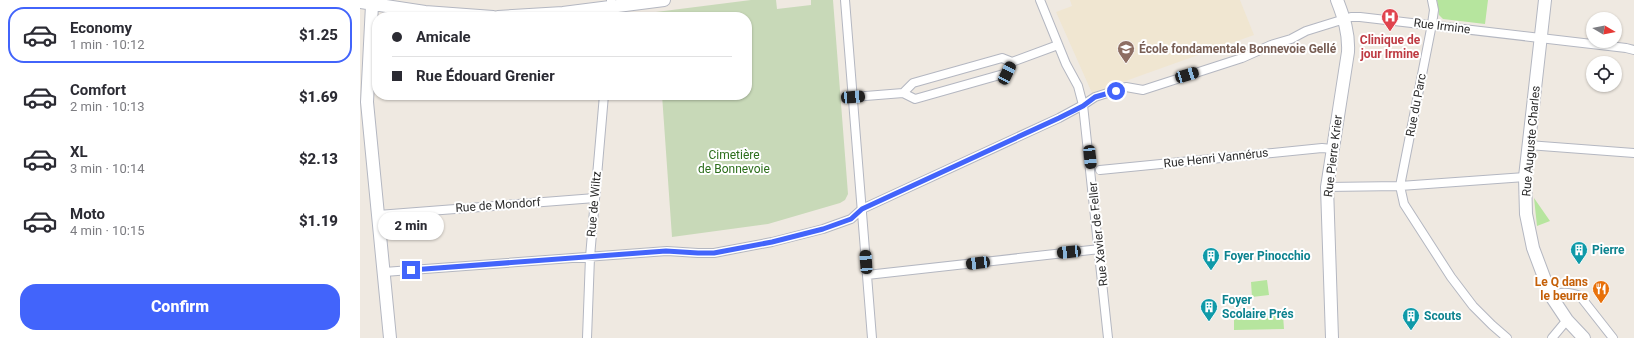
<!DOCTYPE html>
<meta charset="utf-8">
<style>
:root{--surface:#fff;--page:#f2f2f3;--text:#2b2b33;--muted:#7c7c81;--line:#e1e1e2;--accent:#4264fb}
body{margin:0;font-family:Roboto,sans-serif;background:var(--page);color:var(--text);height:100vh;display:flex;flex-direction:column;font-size:15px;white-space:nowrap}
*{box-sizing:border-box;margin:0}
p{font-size:13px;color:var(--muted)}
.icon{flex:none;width:22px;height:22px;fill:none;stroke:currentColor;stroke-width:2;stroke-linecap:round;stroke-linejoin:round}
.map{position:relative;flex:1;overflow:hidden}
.drawer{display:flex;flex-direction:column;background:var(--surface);width:360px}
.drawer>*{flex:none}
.hud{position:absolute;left:12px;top:12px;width:380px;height:88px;border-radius:16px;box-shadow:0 1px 3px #0004;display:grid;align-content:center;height:88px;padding:0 20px;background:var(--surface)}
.needle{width:26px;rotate:100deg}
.buttons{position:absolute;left:1226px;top:12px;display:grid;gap:8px}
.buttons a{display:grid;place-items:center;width:36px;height:36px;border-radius:50%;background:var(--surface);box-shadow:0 1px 3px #0004;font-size:20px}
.end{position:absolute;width:18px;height:18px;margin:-9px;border:5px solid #4264fb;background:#fff;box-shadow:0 0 0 2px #fff}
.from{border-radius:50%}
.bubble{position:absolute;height:28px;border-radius:14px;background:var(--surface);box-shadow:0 1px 3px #0004;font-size:13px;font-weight:800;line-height:28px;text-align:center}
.car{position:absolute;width:12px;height:24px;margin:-12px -6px;border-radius:5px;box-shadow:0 0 3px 1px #0007;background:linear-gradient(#222 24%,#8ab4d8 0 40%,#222 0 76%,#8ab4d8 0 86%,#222 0)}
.hud b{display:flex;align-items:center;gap:14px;height:38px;font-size:15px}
.hud b+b{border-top:1px solid var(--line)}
.hud i{width:10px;height:10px;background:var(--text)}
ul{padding:7px 0 0;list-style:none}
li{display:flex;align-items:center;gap:12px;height:56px;margin:0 8px 6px;padding:0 12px;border:2px solid transparent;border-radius:16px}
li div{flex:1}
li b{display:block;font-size:15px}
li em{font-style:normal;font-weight:800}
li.selected{border-color:var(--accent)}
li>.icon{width:36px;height:36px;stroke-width:1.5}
.primary-button{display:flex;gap:8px;margin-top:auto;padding:8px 20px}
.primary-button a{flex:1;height:46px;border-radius:16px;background:var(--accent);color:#fff;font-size:16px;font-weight:800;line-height:46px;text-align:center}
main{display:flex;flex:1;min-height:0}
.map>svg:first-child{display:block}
</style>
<main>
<section class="drawer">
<ul>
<li class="selected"><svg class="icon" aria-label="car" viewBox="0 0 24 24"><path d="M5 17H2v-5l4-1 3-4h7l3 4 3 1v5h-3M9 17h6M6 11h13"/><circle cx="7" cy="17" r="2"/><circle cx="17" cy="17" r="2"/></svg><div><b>Economy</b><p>1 min · 10:12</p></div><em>$1.25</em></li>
<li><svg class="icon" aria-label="car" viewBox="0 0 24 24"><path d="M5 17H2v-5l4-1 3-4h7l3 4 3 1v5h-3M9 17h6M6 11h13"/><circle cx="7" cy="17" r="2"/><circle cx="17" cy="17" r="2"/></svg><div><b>Comfort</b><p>2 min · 10:13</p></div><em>$1.69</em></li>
<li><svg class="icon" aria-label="car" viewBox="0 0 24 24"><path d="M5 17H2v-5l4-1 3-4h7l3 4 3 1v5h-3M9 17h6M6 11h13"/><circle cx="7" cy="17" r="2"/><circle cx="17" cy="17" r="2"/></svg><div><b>XL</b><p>3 min · 10:14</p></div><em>$2.13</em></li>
<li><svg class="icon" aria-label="car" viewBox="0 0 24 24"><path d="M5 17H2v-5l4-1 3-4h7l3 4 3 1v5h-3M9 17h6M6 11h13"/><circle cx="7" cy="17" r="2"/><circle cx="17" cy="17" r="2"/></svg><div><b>Moto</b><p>4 min · 10:15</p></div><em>$1.19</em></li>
</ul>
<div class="primary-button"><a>Confirm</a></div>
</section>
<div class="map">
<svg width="1274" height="338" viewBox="0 0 1274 338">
<rect width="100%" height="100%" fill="#efe9e1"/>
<path fill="#f0e6d1" d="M710 0H880L894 35 732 93 696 12 712 6Z"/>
<path fill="#b6e59e" d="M1077 0H1128L1125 24 1083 19 1079 15Z
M1174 198 1190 221 1177 226Z
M907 280 909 295 892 297 891 282Z
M874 315H923L924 329 874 330Z"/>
<path fill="#c8d9b8" d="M391 0H416L417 9 451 5V0H473L488 194 485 200 480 203 408 224 312 237 302 95H387V17H296V12Z"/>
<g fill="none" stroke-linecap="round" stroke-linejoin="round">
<defs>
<path id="street" d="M251 0 252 17
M485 0 512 338
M680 0 706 64 718 86 723 105 748 338
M1072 0 1074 10 1072 24 1040 186 1044 204 1091 277 1113 306 1132 325 1147 338
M543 93 553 83 642 58 652 62
M493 97 543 93 555 99 647 73 652 62 698 45
M1168 145 1274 153
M740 170 962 148 972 149
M967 187 1040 186 1165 177
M18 215 235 198
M24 272 307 251 338 253H354L412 242 463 229 491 219 502 209 699 118 723 105 735 97 766 87 783 90 882 58 911 45 931 39 946 31 991 17H1000L1266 48 1274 50
M507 275 740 249
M1191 296C1201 291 1210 292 1220 296L1253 338
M227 338 230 257 244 95
M1192 338 1207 320"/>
<path id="secondary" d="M1185 0 1165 177 1166 214 1173 248 1191 296 1207 320 1224 338
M0 2 65 12 133 17
M12 5 7 102 30 338
M138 17 203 13 304 0
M972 338 967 187 988 52C989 33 984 18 977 0"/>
</defs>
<use href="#street" stroke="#b4b7c1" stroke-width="10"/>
<use href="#secondary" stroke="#b4b7c1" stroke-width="14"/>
<use href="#street" stroke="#fff" stroke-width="8"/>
<use href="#secondary" stroke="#fff" stroke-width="12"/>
</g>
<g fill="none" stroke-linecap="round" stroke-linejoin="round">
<path stroke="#4264fb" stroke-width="5" d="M51 270 306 251 338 253H354L412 242 463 229 491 219 502 209 699 118 723 106 735 97 756 91"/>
</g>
<defs>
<symbol id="hospital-pin" viewBox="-11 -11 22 30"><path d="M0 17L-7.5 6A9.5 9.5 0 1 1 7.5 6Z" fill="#e0444e" stroke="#fff"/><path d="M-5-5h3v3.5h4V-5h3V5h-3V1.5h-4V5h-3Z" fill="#fff"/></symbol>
<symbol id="school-pin" viewBox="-11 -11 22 30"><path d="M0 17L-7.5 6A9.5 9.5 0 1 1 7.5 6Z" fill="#8d6e63" stroke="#fff"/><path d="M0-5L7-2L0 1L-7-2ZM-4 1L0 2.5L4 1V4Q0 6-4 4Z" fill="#fff"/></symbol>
<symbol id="building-pin" viewBox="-11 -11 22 30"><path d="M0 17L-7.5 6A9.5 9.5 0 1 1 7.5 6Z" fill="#0f9aa8" stroke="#fff"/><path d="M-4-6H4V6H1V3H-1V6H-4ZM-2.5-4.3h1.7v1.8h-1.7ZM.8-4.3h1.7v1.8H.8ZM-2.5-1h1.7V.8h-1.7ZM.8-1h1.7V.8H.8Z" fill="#fff"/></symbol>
<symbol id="restaurant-pin" viewBox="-11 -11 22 30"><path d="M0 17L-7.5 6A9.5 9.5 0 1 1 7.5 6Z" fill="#e8710a" stroke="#fff"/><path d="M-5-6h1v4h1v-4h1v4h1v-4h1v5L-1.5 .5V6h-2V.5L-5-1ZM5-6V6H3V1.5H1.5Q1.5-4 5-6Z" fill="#fff"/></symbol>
</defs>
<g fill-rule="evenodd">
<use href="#hospital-pin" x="1020" y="7" width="20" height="27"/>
<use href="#school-pin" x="756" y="39" width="20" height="27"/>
<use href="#building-pin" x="1209" y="240" width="20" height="27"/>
<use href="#building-pin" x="841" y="246" width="20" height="27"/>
<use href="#restaurant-pin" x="1231" y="279" width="20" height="27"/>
<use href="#building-pin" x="839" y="297" width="20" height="27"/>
<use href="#building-pin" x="1041" y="306" width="20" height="27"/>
</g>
<g text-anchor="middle" stroke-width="4" stroke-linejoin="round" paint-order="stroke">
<g font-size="12" fill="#2e2e2e" stroke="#fff">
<text transform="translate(1082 26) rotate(7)" y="4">Rue Irmine</text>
<text transform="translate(1056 105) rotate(-79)" y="4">Rue du Parc</text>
<text transform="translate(1171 141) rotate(-85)" y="4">Rue Auguste Charles</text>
<text transform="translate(973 156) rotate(-83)" y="4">Rue Pierre Krier</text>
<text transform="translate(856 158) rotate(-6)" y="4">Rue Henri Vannérus</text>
<text transform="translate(234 204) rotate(-85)" y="4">Rue de Wiltz</text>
<text transform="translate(138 205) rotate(-4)" y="4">Rue de Mondorf</text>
<text transform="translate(738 234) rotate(-96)" y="4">Rue Xavier de Feller</text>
</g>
<g font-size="12" font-weight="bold" fill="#be3a42" stroke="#fff">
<text x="1030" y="44">Clinique de<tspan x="1030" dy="14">jour Irmine</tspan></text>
</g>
<g font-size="12" font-weight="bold" fill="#785e54" stroke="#fff" text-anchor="start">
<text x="779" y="53">École fondamentale Bonnevoie Gellé</text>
</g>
<g font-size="12" fill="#2c6e1b" stroke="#fff">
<text x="374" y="159">Cimetière<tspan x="374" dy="14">de Bonnevoie</tspan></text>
</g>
<g font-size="12" font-weight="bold" fill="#0d838f" stroke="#fff" text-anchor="start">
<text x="1232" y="254">Pierre</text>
<text x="864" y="260">Foyer Pinocchio</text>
<text x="862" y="304">Foyer<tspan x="862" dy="14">Scolaire Prés</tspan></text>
<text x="1064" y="320">Scouts</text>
</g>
<g font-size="12" font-weight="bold" fill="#c56008" stroke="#fff" text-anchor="end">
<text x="1228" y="286">Le Q dans<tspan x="1228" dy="14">le beurre</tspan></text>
</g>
</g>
</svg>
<div class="buttons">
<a><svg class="needle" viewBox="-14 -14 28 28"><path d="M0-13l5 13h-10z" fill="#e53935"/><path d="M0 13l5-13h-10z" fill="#7c7c81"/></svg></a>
<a><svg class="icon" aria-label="locate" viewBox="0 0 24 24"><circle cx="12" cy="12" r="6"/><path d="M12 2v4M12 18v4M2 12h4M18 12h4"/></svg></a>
</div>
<i class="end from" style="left:756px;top:91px"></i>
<i class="end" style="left:51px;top:270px"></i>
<div class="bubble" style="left:18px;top:212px;width:66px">2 min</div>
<i class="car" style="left:647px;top:73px;rotate:26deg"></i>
<i class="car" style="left:827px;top:75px;rotate:73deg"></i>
<i class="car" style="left:493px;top:97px;rotate:86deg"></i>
<i class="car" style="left:730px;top:157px;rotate:174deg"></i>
<i class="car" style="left:709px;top:252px;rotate:264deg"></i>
<i class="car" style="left:506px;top:262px;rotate:356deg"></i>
<i class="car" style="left:618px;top:263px;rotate:263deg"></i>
<div class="hud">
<b><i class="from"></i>Amicale</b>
<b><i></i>Rue Édouard Grenier</b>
</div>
</div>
</main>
